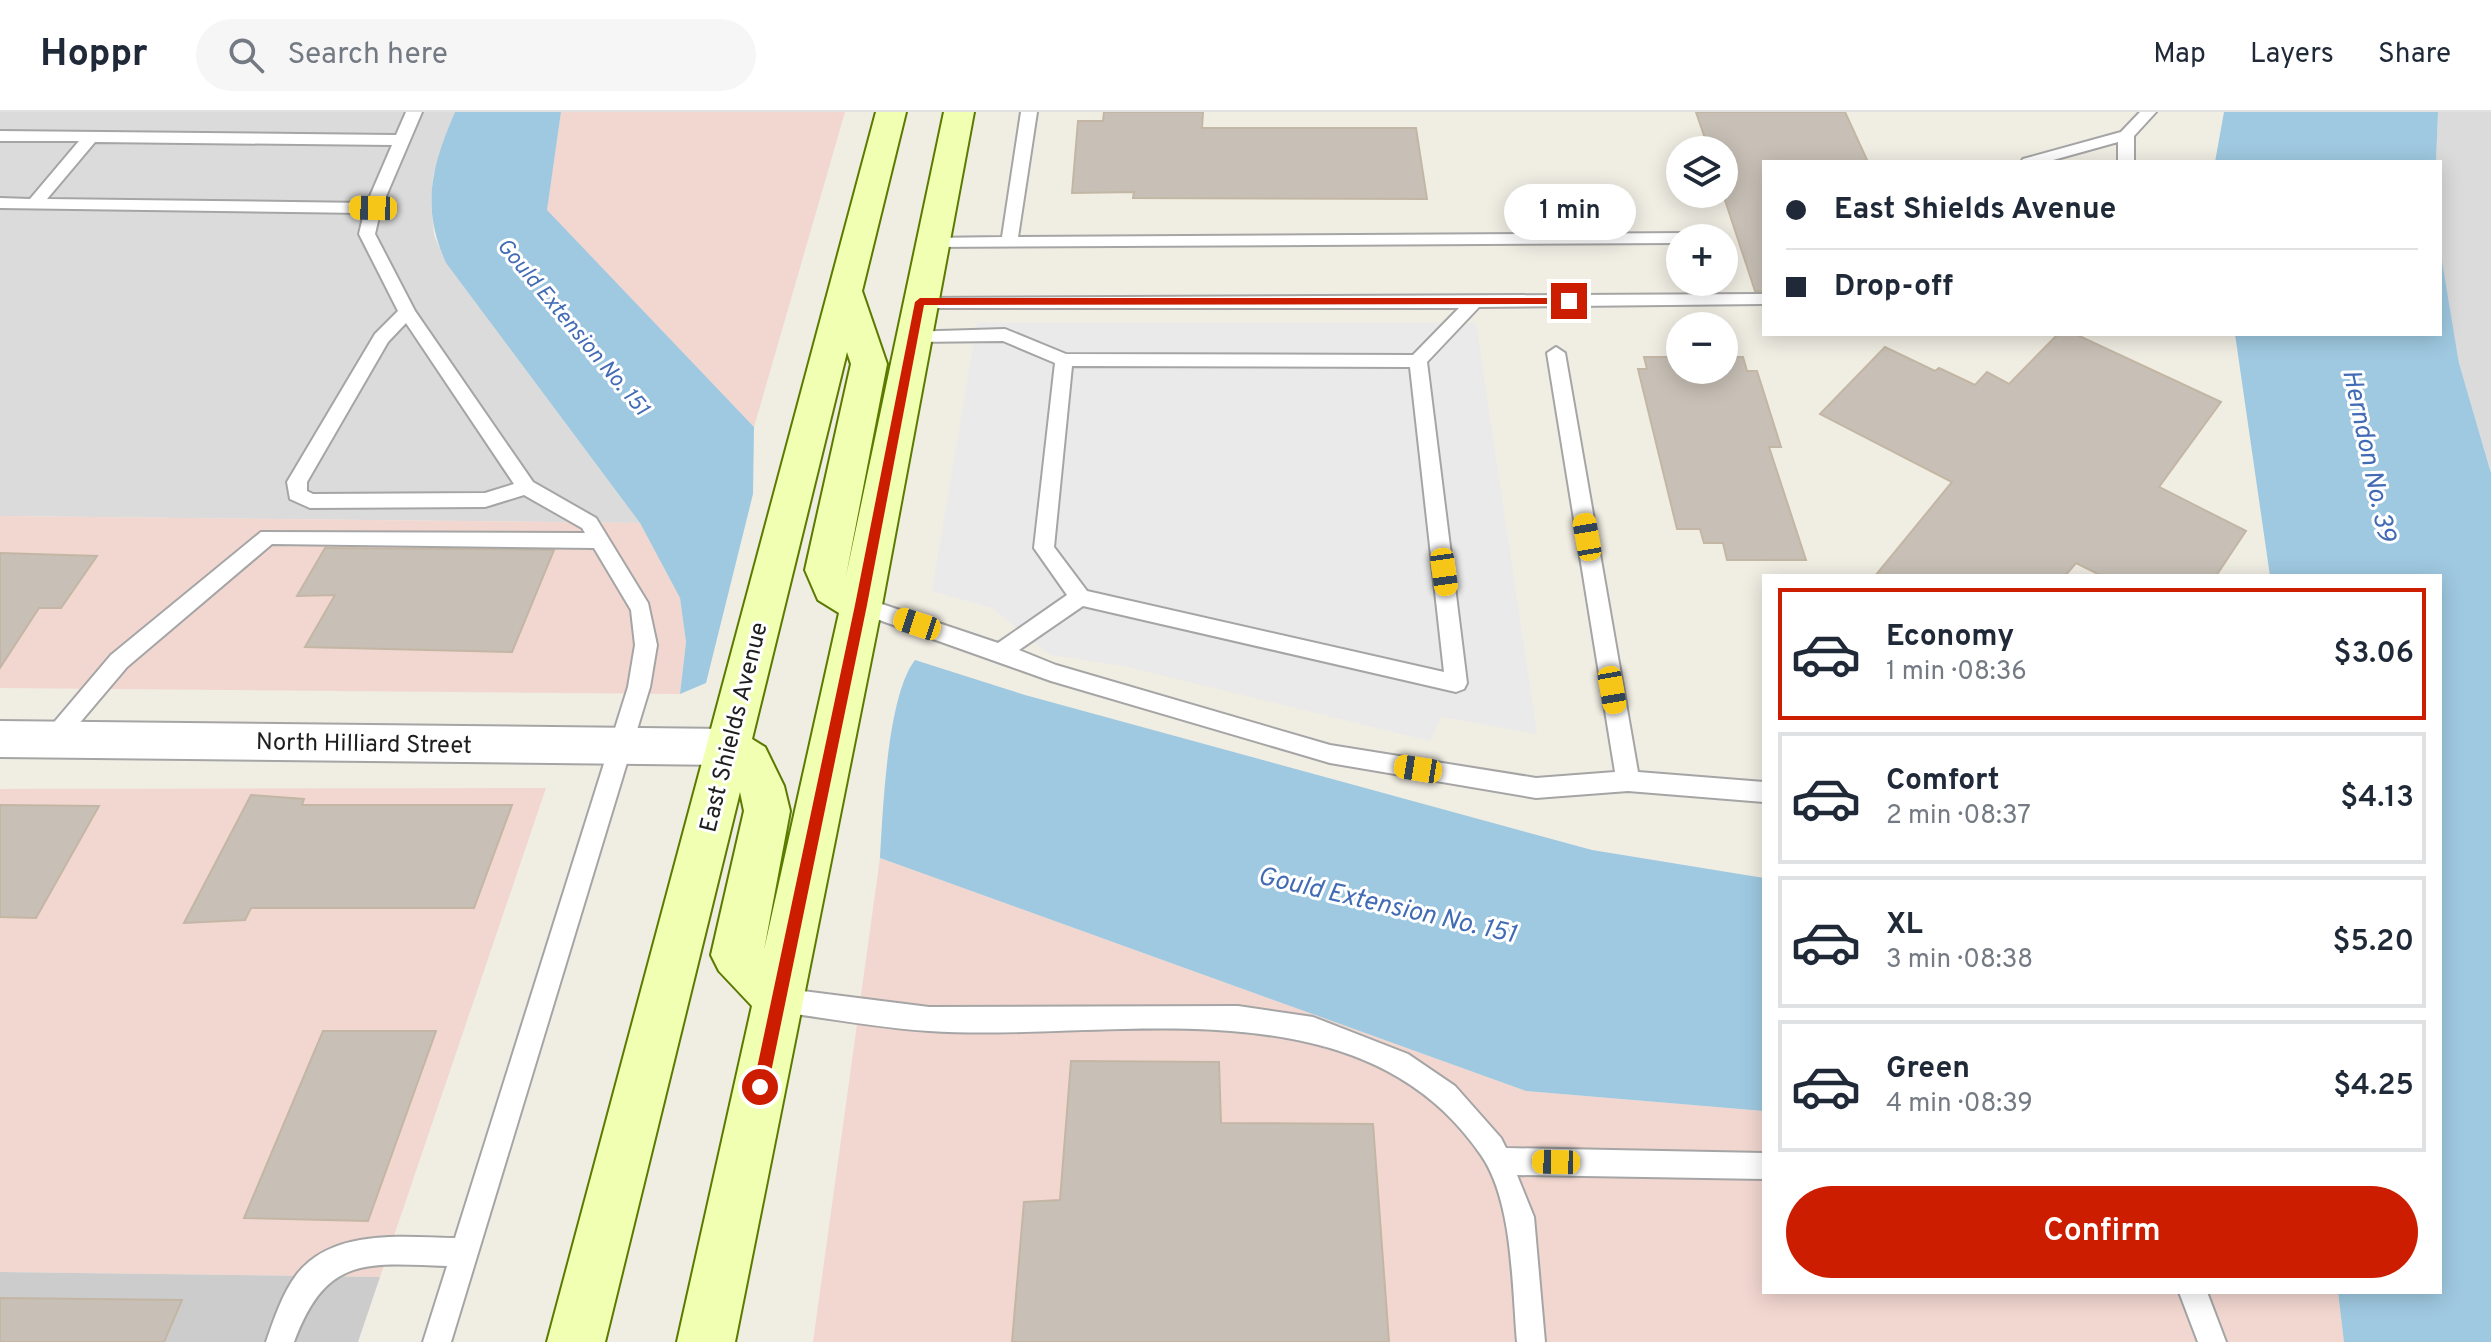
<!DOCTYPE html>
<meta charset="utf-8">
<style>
:root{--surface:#fff;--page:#f6f6f7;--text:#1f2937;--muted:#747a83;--line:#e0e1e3;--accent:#cc1d00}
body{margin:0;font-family:Overpass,sans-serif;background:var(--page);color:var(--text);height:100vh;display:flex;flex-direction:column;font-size:30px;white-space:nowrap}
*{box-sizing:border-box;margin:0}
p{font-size:26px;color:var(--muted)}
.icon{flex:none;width:44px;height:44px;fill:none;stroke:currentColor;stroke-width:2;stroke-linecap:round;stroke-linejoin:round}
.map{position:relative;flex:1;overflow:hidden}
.drawer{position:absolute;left:1762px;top:462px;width:680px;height:720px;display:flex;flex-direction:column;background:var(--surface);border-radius:0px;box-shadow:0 4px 20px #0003}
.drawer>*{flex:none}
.banner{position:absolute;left:1762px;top:48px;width:680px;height:176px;border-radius:0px;box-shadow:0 4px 20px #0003;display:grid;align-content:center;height:176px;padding:0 24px;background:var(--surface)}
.fabs{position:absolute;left:1666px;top:24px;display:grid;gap:16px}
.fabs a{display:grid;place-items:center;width:72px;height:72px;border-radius:50%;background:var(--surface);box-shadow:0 4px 20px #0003;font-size:40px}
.end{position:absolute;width:36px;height:36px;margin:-18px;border:10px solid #cc1d00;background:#fff;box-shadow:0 0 0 4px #fff}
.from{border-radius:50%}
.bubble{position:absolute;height:56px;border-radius:28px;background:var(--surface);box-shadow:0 4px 20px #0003;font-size:26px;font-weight:600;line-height:56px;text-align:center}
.car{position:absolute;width:24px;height:48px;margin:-24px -12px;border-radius:10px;box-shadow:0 0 6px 2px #0007;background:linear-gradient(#f5c518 24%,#345 0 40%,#f5c518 0 76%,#345 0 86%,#f5c518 0)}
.banner b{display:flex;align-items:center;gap:28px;height:76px;font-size:30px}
.banner b+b{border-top:2px solid var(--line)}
.banner i{width:20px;height:20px;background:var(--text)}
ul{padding:14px 0 0;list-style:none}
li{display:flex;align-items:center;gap:24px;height:132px;margin:0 16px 12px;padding:0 8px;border:4px solid var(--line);border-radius:0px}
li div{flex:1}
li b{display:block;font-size:30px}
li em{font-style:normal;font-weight:600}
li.selected{border-color:var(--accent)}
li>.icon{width:72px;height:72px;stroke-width:1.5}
.action{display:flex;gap:16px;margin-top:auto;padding:16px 24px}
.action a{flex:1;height:92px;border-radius:48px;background:var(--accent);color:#fff;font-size:32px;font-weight:600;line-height:92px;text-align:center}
header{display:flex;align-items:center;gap:48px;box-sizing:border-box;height:112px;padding:0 40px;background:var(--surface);border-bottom:2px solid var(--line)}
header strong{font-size:38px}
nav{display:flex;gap:44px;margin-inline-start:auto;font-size:28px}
.search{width:560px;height:72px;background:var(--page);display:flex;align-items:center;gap:20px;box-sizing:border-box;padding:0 28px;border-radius:44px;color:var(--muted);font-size:30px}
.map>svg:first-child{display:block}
</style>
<header>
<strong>Hoppr</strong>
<div class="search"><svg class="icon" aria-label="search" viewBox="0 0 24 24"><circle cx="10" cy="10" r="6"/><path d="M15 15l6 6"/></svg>Search here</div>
<nav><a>Map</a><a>Layers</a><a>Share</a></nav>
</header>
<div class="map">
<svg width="2491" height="1230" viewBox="0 0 2491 1230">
<rect width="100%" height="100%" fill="#f0ede3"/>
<path fill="#dcdbdb" d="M0 0H455L433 64 431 91 434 123 446 151 640 411 0 404Z
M2438 0H2491V360L2459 251 2440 138V50H2436Z"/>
<path fill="#f2d7d0" d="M561 0H845L754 315 546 98Z
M0 404 640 411 680 486 686 530 680 582 0 576Z
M546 676 380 1165 0 1160V677Z
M880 746 1526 979 1764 999V1180H2338L2344 1230H813Z"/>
<path fill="#ccc" d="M0 1160 380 1165 358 1230H0Z"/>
<path fill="#eaeaea" d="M977 211H1476L1537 622 1441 605 1430 629 1124 554 1050 543 992 496 932 479Z"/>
<path fill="#9fc9e1" d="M455 0H561L547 98 754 315 753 382 706 571 680 582 686 530 680 486 640 411 446 151C421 94 431 56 455 0Z
M2224 0H2438L2436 50H2215Z
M2440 137 2459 251 2491 361V1230H2344L2338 1180H2440V464H2270L2235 222H2440Z
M915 548 1025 583 1592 738 1764 766V999L1526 979 880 746C883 698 887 584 915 548Z"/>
<path fill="#c8c0b6" stroke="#c3b6a4" stroke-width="2" d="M1104 0H1203L1202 16H1416L1427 87 1133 86 1134 80 1072 81 1078 9H1103Z
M1696 0H1845L1868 50H1764V179H1755L1723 82 1724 38H1709Z
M2058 222H2075L2221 290 2159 375 2246 419 2216 464H2102L2076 451 2065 464H1875L1952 370 1820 302 1885 235 1935 259 1939 256 1975 273 1987 260 2009 272Z
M1644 245H1680V258H1724V245H1743L1747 259H1757L1781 335H1769L1806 448H1727L1723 431H1704L1700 417H1677L1638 257H1647Z
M325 436 554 438 512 540 305 535 335 483 297 484Z
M0 441 97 444 61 496H39L0 556Z
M251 683 304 687 302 693H512L474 796H251L245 808 184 811Z
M0 693 99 694 36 806 0 805Z
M323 919H436L368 1109 244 1106Z
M1071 949 1219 950 1221 1011 1373 1012 1389 1230H1012L1024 1090 1060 1088Z
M0 1186 182 1188 164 1230H0Z"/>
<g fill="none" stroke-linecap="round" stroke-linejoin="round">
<defs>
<path id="service" d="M406 0H422L381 96 375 122 415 199 533 370 596 406 648 491 657 533 650 575 451 1230H423L447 1154C365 1151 326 1144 294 1230H266C274 1207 282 1182 297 1162 333 1116 404 1125 455 1126L628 575 635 533 631 498 594 436 272 432 127 555 61 633 53 636 45 633 42 627 45 621 111 543 261 420 585 421 582 416 524 383 485 395 310 396 290 387 287 370 375 222 398 199 359 122 364 101 0 96V86L30 87 79 29H0V19L396 23ZM95 30 392 33 367 91 47 87ZM406 211 514 372 485 381 313 382 307 379V370L388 230Z
M1021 0H1037L1018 125 1691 121 1699 126H1680V131L925 135 923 131 931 126 1002 125Z
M2140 0H2156L2134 24V50H2118V30L2046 50H2021L2023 47 2121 20Z
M1764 182V192L1479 195 1427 250 1467 571 1464 577 1456 580 1083 494 1019 538 1056 553 1330 633 1536 666 1615 660 1547 241 1556 235 1565 241 1638 660 1764 670V690L1628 679 1536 686 1330 651 1051 569 854 499 851 493 854 487 861 485 998 531 1067 483 1034 436 1055 251 1003 229 912 230 903 224 906 220 1005 217 1066 242 1413 243 1459 196H920L914 194 911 190 914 186ZM1072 254 1410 255 1444 560 1087 479 1054 435Z
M779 876 929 895 1238 894 1313 905 1408 942 1455 974 1501 1026 1506 1036 1764 1041V1067L1517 1063 1534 1105 1545 1230H1517C1512 1174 1513 1089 1481 1043 1359 865 1110 931 929 919 879 916 829 906 779 900L770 896 766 888 770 880Z
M2179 1180H2207L2226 1230H2198Z"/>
<path id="minor" d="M0 609 728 617 744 622 750 635 744 648 728 653 0 645Z"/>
<path id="secondary" d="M876 0H906L862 179 887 252 846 464 944 0H974L882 493 735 1230H677L752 894 719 859 711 843 744 699 740 680 605 1230H547ZM847 240 851 252 805 458 818 488 839 501 764 838 790 699 784 674 765 635 752 627Z"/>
</defs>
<use href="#service" stroke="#a5a5a5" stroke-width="4"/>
<use href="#minor" stroke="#a5a5a5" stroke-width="4"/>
<use href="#secondary" stroke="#5b7a00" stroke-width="4"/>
<use href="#service" fill="#fff" fill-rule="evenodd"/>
<use href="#minor" fill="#fff" fill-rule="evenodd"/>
<use href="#secondary" fill="#f0ffb2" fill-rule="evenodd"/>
</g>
<path fill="#cc1d00" d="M920 186H1569L1574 189 1569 192 924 193 867 493 768 975 760 982 753 975 855 493 915 190Z"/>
<g text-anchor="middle" stroke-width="6" stroke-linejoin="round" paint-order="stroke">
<g font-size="22" font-style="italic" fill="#426bb5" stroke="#fff">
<text transform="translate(574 214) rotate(50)" y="8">Gould Extension No. 151</text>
</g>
<g font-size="24" fill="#1e1e1e" stroke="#fff">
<text transform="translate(733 615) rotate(-76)" y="8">East Shields Avenue</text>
<text transform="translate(364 631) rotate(1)" y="8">North Hilliard Street</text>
</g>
<g font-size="26" font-style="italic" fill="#426bb5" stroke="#fff">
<text transform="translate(2370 343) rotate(78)" y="9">Herndon No. 39</text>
<text transform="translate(1387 792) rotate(13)" y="9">Gould Extension No. 151</text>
</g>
</g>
</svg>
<div class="fabs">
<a><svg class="icon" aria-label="layers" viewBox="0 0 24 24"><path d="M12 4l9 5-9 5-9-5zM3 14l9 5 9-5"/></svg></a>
<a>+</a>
<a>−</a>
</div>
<i class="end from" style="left:760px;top:975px"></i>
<i class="end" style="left:1569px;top:189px"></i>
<div class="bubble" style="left:1504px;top:72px;width:132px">1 min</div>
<i class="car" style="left:373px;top:96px;rotate:271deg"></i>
<i class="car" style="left:1587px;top:425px;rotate:350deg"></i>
<i class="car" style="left:1444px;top:460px;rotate:172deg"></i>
<i class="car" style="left:917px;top:512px;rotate:288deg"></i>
<i class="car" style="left:1612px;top:578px;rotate:170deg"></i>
<i class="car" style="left:1418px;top:657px;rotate:279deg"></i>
<i class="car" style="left:1556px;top:1050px;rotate:271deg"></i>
<div class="banner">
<b><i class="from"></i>East Shields Avenue</b>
<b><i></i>Drop-off</b>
</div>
<section class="drawer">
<ul>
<li class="selected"><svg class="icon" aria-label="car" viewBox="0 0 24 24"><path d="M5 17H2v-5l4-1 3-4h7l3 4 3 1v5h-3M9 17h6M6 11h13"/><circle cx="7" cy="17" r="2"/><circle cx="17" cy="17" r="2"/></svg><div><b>Economy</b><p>1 min · 08:36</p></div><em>$3.06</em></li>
<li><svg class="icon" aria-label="car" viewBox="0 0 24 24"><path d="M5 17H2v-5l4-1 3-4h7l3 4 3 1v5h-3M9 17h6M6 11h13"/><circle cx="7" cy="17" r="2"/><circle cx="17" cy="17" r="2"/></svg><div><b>Comfort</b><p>2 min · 08:37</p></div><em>$4.13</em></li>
<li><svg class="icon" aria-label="car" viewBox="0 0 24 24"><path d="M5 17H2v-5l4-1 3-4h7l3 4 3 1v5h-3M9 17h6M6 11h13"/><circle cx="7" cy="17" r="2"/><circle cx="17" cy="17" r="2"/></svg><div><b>XL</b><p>3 min · 08:38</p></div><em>$5.20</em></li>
<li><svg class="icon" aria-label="car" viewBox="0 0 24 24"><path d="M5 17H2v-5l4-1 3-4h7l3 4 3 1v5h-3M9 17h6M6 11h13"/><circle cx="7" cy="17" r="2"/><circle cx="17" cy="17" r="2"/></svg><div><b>Green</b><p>4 min · 08:39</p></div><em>$4.25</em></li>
</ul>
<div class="action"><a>Confirm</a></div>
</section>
</div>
